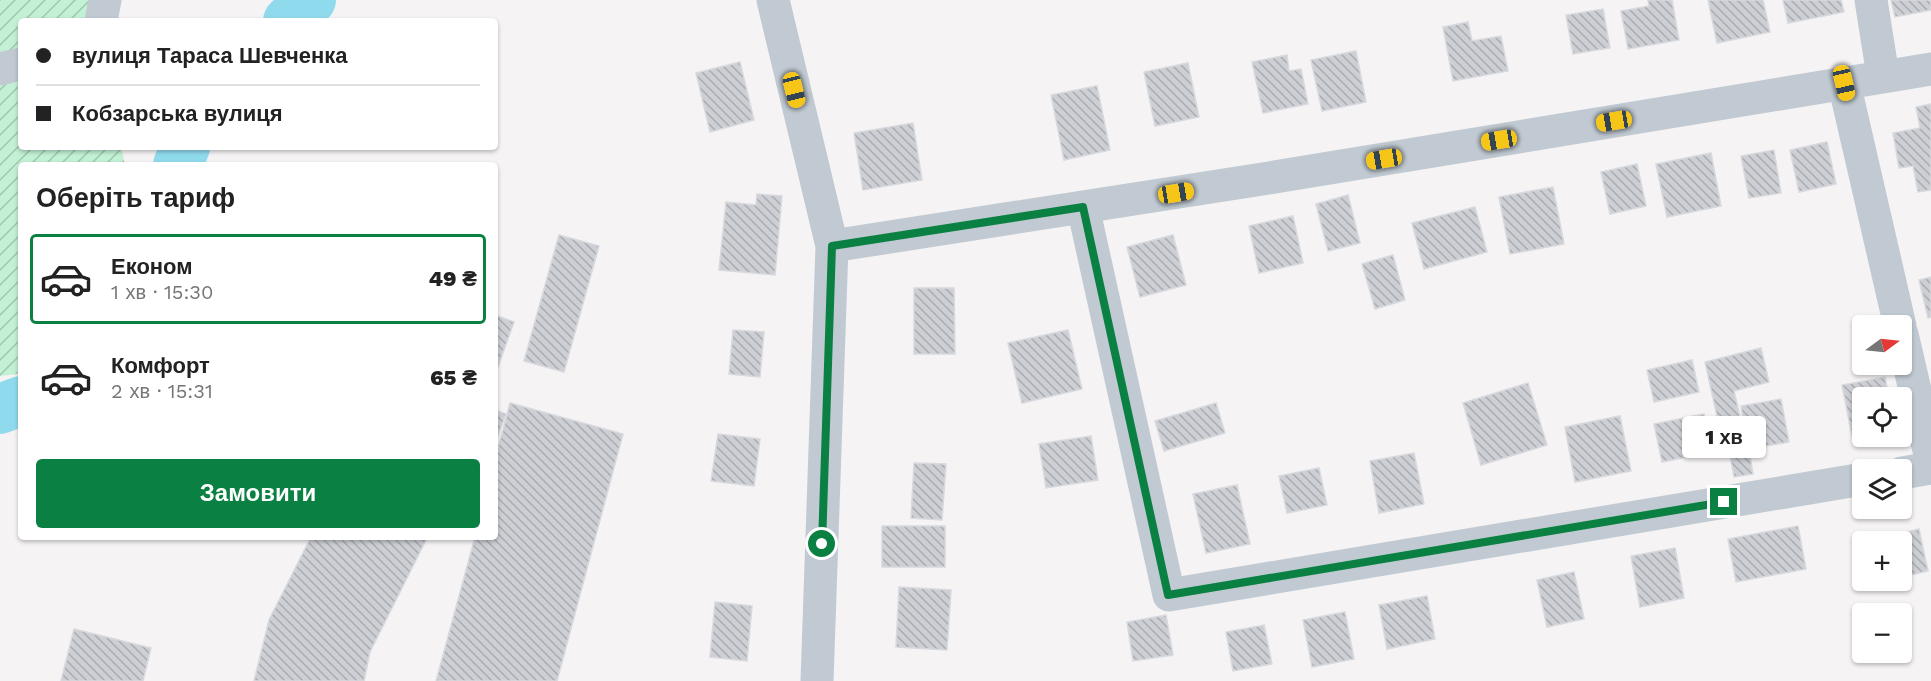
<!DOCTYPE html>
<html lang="uk">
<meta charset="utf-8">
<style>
:root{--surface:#fff;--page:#f2f2f2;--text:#222;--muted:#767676;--line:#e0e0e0;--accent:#0b8043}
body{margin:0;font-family:"Work Sans",sans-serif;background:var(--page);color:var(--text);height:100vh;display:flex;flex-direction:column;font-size:22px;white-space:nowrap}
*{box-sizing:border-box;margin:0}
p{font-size:20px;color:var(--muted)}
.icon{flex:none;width:33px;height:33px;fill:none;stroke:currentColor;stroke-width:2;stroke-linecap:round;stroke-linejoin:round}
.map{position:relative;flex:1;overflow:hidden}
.sheet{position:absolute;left:18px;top:162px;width:480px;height:378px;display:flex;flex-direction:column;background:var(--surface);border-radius:6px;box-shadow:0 2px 4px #0004}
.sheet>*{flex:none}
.hud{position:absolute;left:18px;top:18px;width:480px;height:132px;border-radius:6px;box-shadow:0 2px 4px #0004;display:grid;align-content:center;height:132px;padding:0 18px;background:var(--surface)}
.needle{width:39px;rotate:75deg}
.tools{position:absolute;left:1852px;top:315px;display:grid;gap:12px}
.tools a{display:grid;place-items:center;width:60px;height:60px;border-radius:6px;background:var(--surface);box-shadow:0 2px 4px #0004;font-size:30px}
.end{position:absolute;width:27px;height:27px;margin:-14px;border:8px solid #0b8043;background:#fff;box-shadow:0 0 0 3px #fff}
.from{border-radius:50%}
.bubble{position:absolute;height:42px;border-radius:6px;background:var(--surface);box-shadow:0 2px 4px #0004;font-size:20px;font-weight:800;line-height:42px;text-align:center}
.car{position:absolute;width:18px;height:36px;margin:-18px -9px;border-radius:8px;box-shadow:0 0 4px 2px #0007;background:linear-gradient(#f5c518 24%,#345 0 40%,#f5c518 0 76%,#345 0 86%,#f5c518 0)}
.hud b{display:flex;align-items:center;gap:21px;height:57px;font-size:22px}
.hud b+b{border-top:2px solid var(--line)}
.hud i{width:15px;height:15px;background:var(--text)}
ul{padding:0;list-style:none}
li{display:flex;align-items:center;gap:18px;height:90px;margin:0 12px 9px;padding:0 6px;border:3px solid transparent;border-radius:6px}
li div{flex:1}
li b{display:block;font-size:22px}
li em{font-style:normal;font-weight:800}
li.on{border-color:var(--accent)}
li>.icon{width:54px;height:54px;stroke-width:1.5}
h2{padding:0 18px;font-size:27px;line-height:72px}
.primary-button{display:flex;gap:12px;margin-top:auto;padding:12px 18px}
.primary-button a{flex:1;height:69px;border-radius:6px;background:var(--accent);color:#fff;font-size:24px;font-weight:800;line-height:69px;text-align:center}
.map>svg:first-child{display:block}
</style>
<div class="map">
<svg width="1931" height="681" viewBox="0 0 1931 681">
<defs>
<pattern id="garden-furrows" width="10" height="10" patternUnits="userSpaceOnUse" patternTransform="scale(1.5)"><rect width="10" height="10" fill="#c3f1d5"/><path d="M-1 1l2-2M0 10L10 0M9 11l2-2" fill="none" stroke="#a0c6b0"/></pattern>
<pattern id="building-back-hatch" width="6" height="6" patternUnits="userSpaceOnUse" patternTransform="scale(1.5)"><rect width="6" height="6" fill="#cdcfd5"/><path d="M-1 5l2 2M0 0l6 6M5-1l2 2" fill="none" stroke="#a8abb0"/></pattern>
</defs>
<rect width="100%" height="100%" fill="#f5f3f3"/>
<path fill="url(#garden-furrows)" d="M0 0H93L97 21H21V147H121L125 165H21V368L17 374 0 376Z"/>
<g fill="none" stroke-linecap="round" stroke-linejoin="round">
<path stroke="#90daee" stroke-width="50" d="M288 21 311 0
M178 165 185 147
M0 409 21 401"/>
</g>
<path fill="url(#building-back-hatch)" stroke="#d7d9de" stroke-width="1.5" d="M1648 0H1672L1679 40 1628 49 1621 11 1649 6Z
M1708 0H1763L1770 32 1717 43Z
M1783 0H1841L1844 12 1788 23Z
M1891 0H1931V10L1895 17Z
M1603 9 1610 48 1573 54 1566 15Z
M1468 22 1472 41 1501 36 1508 71 1453 81 1443 27Z
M1356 51 1366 102 1322 111 1311 60Z
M1287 55 1289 71 1301 69 1308 104 1263 113 1252 62Z
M740 62 754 120 710 132 696 73Z
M1188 63 1199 117 1155 126 1144 72Z
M1097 86 1110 150 1064 160 1051 95Z
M1931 104V190L1918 192 1913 166 1899 168 1893 133 1920 128 1916 107Z
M913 123 922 180 863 190 854 133Z
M1827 142 1836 184 1799 192 1790 150Z
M1774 150 1781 193 1749 198 1741 156Z
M1711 153 1721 206 1667 217 1656 164Z
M1637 164 1646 206 1610 214 1601 172Z
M1553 187 1564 244 1510 254 1499 197Z
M757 194 782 196 775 275 719 270 726 202 756 205Z
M1348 195 1360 243 1328 251 1316 204Z
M1475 207 1487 252 1424 269 1412 223Z
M1293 216 1303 263 1259 273 1249 226Z
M559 235 599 246 564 372 524 361Z
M1173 235 1186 285 1140 297 1127 247Z
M1393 255 1405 300 1375 309 1362 264Z
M1931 277V317L1928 318 1919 280Z
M914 288H954L955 354H914Z
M495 315 514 322 495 375Z
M733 330 764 332 760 377 729 374Z
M1068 330 1082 389 1022 403 1008 343Z
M1761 348 1769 382 1734 391 1740 416 1718 421 1705 362Z
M1692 360 1699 392 1654 402 1647 370Z
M1885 377 1889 398H1863V434L1852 436 1842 385Z
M1528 383 1547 445 1481 465 1463 403Z
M1781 399 1789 442 1749 449 1753 474 1734 477 1724 423 1743 420 1741 406Z
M510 403 623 434 557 681H436L475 537H495V460Z
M1216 403 1225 433 1164 451 1155 421Z
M495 410 506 414 495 444Z
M1704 414 1712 452 1662 462 1654 424Z
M1620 416 1631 471 1575 482 1565 427Z
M718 434 760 439 754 486 711 481Z
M1091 436 1098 480 1046 488 1039 444Z
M1414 453 1424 504 1379 513 1370 461Z
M914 463 946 464 942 520 911 518Z
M1319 468 1327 505 1287 513 1279 476Z
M1237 485 1250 544 1206 553 1193 494Z
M882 526H945V567H882Z
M1798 526 1806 569 1736 582 1728 539Z
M1919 529 1928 571 1902 577V542H1867Z
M311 537 427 538 370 652 364 681H254L269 620Z
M1675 548 1684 598 1640 607 1631 556Z
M1574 572 1584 619 1547 627 1537 580Z
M899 587 951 590 947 650 896 647Z
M1427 596 1435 639 1387 649 1379 605Z
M715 602 752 606 747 661 710 657Z
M1345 612 1354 659 1312 667 1303 620Z
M1166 615 1173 655 1133 661 1127 622Z
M1264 625 1272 664 1233 671 1226 632Z
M74 629 151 648 143 681H61Z"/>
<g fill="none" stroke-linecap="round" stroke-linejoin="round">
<path stroke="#c1cad2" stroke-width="33" d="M773 0 832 246 817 681
M1871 0 1883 76
M101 21 105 0
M0 69 21 64
M1844 83 1900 326
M1083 207 1169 595 1863 479
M832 246 1269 178 1931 69
M1902 334 1931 459
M1902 473 1931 468"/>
</g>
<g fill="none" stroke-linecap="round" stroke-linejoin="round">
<path stroke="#0b8043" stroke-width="8" d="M822 544 832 246 1083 207 1168 595 1724 502"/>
</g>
</svg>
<div class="tools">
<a><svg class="needle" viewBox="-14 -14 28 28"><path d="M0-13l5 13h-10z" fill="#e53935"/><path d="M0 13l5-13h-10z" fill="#767676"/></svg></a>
<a><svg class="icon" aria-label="locate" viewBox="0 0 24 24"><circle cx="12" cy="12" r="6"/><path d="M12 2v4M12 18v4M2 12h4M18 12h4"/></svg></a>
<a><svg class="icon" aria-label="layers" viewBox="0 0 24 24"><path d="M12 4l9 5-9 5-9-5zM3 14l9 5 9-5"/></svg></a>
<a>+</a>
<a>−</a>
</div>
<i class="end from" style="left:822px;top:544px"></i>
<i class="end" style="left:1724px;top:502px"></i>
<div class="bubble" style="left:1682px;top:416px;width:84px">1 хв</div>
<i class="car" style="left:1844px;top:83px;rotate:167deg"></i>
<i class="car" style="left:794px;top:90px;rotate:166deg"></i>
<i class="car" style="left:1614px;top:121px;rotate:261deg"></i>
<i class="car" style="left:1499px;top:140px;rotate:261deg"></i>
<i class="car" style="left:1384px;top:159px;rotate:261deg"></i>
<i class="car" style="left:1176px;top:193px;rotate:81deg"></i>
<div class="hud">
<b><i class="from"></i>вулиця Тараса Шевченка</b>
<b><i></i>Кобзарська вулиця</b>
</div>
<section class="sheet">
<h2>Оберіть тариф</h2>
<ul>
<li class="on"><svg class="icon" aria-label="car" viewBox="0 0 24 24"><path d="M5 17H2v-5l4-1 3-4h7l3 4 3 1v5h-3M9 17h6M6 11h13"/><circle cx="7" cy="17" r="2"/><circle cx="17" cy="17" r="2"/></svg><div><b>Економ</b><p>1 хв · 15:30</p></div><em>49 ₴</em></li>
<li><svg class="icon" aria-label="car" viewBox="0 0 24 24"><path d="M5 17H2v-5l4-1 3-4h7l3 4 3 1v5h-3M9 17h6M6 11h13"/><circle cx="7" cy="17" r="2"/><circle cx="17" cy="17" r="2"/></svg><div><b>Комфорт</b><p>2 хв · 15:31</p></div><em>65 ₴</em></li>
</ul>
<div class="primary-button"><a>Замовити</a></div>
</section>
</div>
